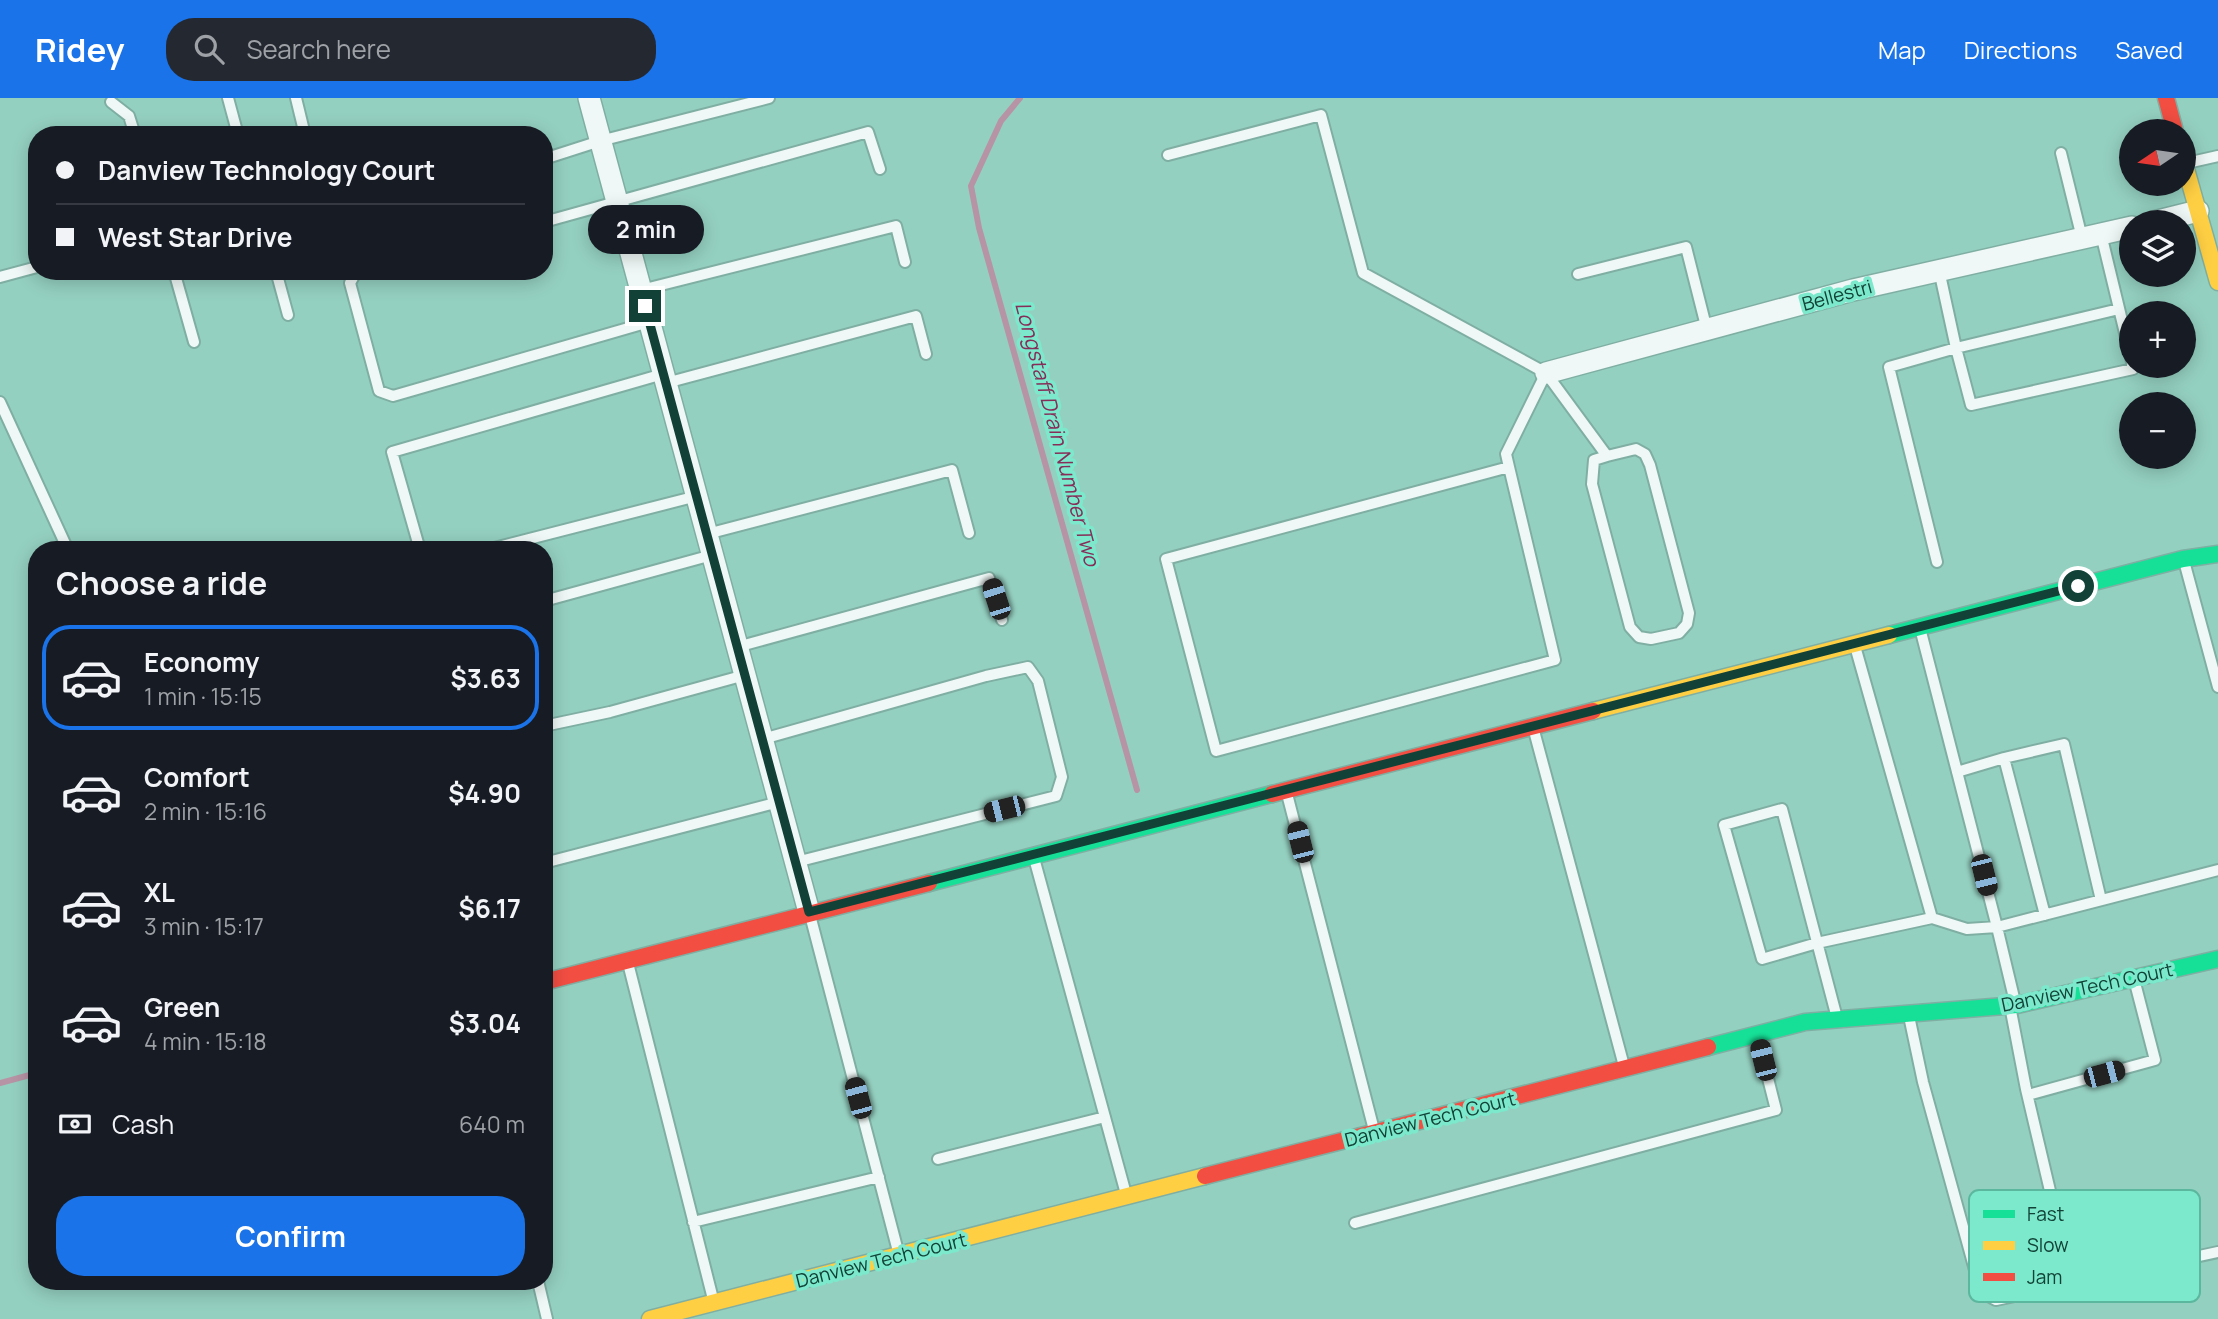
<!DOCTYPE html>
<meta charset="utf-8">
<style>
:root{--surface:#171b24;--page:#242831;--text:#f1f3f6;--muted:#9ea1a6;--line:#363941;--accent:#1a73e8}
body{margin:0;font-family:Manrope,sans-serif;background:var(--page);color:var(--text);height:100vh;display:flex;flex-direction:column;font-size:26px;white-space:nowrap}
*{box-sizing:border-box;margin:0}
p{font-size:23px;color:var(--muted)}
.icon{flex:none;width:38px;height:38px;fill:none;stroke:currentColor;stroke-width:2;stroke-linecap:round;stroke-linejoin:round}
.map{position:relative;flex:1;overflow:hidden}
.drawer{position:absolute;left:28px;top:443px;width:525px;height:749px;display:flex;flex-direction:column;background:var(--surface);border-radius:28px;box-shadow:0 4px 18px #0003}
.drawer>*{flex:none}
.banner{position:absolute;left:28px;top:28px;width:525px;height:154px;border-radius:28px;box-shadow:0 4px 18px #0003;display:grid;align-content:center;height:154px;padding:0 28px;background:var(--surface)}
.needle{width:46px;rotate:257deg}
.fabs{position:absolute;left:2119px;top:21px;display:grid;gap:14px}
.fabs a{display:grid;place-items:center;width:77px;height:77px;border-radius:50%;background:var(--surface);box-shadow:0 4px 18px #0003;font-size:35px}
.end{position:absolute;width:32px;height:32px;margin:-16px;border:9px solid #124237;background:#fff;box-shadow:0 0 0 4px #fff}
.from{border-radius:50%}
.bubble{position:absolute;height:49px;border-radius:24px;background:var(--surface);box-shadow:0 4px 18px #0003;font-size:23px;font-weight:700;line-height:49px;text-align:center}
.car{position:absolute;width:21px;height:42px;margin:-21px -10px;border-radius:9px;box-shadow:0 0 5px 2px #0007;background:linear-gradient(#222 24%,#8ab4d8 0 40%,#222 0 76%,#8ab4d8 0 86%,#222 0)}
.banner b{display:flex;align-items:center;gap:24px;height:66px;font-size:26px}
.banner b+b{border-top:2px solid var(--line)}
.banner i{width:18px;height:18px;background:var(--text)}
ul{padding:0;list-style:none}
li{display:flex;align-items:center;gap:21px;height:105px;margin:0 14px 10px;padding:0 14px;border:4px solid transparent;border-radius:28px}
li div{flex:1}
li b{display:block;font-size:26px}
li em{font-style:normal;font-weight:700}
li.selected{border-color:var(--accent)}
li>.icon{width:63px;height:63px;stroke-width:1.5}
h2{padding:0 28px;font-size:32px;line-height:84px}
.pay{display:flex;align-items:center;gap:18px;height:77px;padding:0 28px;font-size:26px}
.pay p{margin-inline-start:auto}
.action{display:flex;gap:14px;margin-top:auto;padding:14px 28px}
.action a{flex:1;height:80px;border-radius:28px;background:var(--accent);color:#fff;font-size:28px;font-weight:700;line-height:80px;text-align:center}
header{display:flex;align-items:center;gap:42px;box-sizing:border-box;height:98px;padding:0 35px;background:var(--accent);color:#fff}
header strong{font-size:33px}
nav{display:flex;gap:38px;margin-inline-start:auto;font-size:24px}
.search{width:490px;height:63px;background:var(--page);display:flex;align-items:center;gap:18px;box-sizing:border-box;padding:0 24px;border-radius:28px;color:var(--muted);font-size:26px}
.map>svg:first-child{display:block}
</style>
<header>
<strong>Ridey</strong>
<div class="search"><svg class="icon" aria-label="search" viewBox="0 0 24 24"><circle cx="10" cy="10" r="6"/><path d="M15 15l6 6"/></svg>Search here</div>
<nav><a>Map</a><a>Directions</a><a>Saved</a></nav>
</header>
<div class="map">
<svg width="2218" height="1221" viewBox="0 0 2218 1221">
<rect width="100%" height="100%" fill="#94d0c0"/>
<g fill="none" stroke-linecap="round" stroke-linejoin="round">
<path stroke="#b794a5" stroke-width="6" d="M1020 0 1001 23 971 88 979 130 1137 692
M0 985 37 975"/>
<defs>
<path id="lane" d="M228 0 238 37
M296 0 305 37
M111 4 129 18 135 37
M2061 55 2082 140
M1168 57 1321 17 1363 175 1546 275 1607 358 1594 362 1592 386 1630 529 1639 539 1651 541 1679 535 1687 526 1689 515 1650 367 1645 356 1636 351 1607 358
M544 61 600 43 769 0
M2187 65 2218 58
M544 124 868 34 880 71
M2101 136 2132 264
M174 173 194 244
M276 173 288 217
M365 173 355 176 350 185 379 293 393 298 649 224
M1578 176 1686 149 1707 232
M0 179 37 169
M641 192 896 128 905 164
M2119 211 1956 250 1971 307 2133 271 2132 268
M666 285 916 218 926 256
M0 304 68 452
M1509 369 1166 461 1216 653 1555 562 1509 369 1506 356 1546 275
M707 436 952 372 969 435
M420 452 392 354 663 276
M486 452 697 398
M2184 463 2218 589
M1937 464 1889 269 1956 250 1939 172
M544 503 712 457
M1920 530 1997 829 1967 831 1932 820
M737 549 989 480 1002 522
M544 628 610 614 745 577
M1533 629 1624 968
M763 641 986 578 1028 569 1038 583 1062 679 1056 698 796 764
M2004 660 2064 646 2101 802
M1957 674 2004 660 2045 817
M1286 692 1374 1032
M1034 760 1126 1096
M544 765 779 704
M810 817 899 1157
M628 865 714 1205
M2015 904 1997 829 2218 772
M2010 908 2026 991 2072 1186
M1909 918 1923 984 1981 1194 1996 1202 2218 1154
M1837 920 1782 711 1724 727 1762 861 1817 845 1932 820 1855 548
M2028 997 2155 962 2134 881
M938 1061 1105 1019
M693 1124 879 1079
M1355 1125 1776 1012 1757 937
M538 1183 547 1221"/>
<path id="street" d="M589 0 809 814
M2154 124 2198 113
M1546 275 1853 192 2132 129"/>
<path id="fast" d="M1889 537 2183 461 2218 456
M929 785 1272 696
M1708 949 1805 924 2017 907 2218 861"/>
<path id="slow" d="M2184 64 2218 184
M1593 613 1889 537
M650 1221 1205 1078"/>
<path id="jam" d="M2166 0 2175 33
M1272 696 1593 613
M544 884 929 785
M1205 1078 1708 949"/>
</defs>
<use href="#lane" stroke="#7fafa3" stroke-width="14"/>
<use href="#street" stroke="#7fafa3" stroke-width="24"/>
<use href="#fast" stroke="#7fafa3" stroke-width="19"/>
<use href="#slow" stroke="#7fafa3" stroke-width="19"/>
<use href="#jam" stroke="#7fafa3" stroke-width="19"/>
<use href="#lane" stroke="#eff8f6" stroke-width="10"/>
<use href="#street" stroke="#eff8f6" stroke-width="21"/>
<use href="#fast" stroke="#16e098" stroke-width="16"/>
<use href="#slow" stroke="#ffcf43" stroke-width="16"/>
<use href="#jam" stroke="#f24e42" stroke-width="16"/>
</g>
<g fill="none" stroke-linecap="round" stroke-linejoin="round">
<path stroke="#124237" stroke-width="9" d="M645 208 809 814 2078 488"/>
</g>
<g text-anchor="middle" stroke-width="7" stroke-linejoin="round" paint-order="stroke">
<g font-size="19" fill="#124237" stroke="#7ce9cc">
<text transform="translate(1837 197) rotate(-15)" y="7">Bellestri</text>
<text transform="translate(2087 889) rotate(-12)" y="7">Danview Tech Court</text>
<text transform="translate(1430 1021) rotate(-14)" y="7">Danview Tech Court</text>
<text transform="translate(881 1162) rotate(-14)" y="7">Danview Tech Court</text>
</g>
<g font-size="21" font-style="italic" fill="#862d58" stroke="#7ce9cc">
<text transform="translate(1057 336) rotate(75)" y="7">Longstaff Drain Number Two</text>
</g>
</g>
<rect x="1969" y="1092" width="231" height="112" rx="10" fill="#7ce9cc" stroke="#5cb79f" stroke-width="2"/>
<rect x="1983" y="1112" width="32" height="8" fill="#16e098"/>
<rect x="1983" y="1143" width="32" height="9" fill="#ffcf43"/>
<rect x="1983" y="1175" width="32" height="8" fill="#f24e42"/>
<g font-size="19" fill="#124237">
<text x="2027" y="1123">Fast</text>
<text x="2027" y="1154">Slow</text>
<text x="2027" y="1186">Jam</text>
</g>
</svg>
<div class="fabs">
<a><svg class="needle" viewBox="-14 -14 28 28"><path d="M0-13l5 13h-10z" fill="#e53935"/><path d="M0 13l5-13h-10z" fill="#9ea1a6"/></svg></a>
<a><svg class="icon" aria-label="layers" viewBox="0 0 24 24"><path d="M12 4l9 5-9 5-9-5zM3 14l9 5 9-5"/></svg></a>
<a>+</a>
<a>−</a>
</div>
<i class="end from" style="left:2078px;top:488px"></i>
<i class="end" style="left:645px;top:208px"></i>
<div class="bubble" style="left:588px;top:107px;width:116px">2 min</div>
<i class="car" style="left:996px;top:501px;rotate:342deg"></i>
<i class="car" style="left:1004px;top:711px;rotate:256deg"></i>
<i class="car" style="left:1300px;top:744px;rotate:346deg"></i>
<i class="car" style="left:1984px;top:777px;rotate:166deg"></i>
<i class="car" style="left:1763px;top:962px;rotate:346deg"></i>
<i class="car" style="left:2104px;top:976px;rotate:75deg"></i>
<i class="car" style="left:858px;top:1000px;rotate:345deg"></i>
<div class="banner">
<b><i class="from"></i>Danview Technology Court</b>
<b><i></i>West Star Drive</b>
</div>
<section class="drawer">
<h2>Choose a ride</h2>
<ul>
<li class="selected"><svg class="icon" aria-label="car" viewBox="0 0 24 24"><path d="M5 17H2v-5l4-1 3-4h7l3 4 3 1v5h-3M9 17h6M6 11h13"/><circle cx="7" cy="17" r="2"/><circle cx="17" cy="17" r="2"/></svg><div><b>Economy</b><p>1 min · 15:15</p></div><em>$3.63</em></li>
<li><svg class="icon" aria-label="car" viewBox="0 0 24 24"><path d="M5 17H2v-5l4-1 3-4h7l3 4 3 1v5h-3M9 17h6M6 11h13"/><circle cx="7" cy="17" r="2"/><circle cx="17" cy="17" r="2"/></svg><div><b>Comfort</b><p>2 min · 15:16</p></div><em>$4.90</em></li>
<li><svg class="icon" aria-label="car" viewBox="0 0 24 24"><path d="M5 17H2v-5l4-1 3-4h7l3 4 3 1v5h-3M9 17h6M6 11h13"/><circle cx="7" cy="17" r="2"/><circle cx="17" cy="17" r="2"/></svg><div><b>XL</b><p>3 min · 15:17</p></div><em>$6.17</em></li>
<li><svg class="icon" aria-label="car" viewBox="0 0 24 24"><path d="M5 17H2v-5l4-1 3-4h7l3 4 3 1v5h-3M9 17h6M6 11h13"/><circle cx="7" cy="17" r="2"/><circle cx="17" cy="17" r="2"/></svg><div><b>Green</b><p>4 min · 15:18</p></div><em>$3.04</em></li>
</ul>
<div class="pay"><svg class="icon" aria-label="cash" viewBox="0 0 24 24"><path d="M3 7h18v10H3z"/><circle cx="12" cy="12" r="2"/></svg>Cash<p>640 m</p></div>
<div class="action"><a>Confirm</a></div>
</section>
</div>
